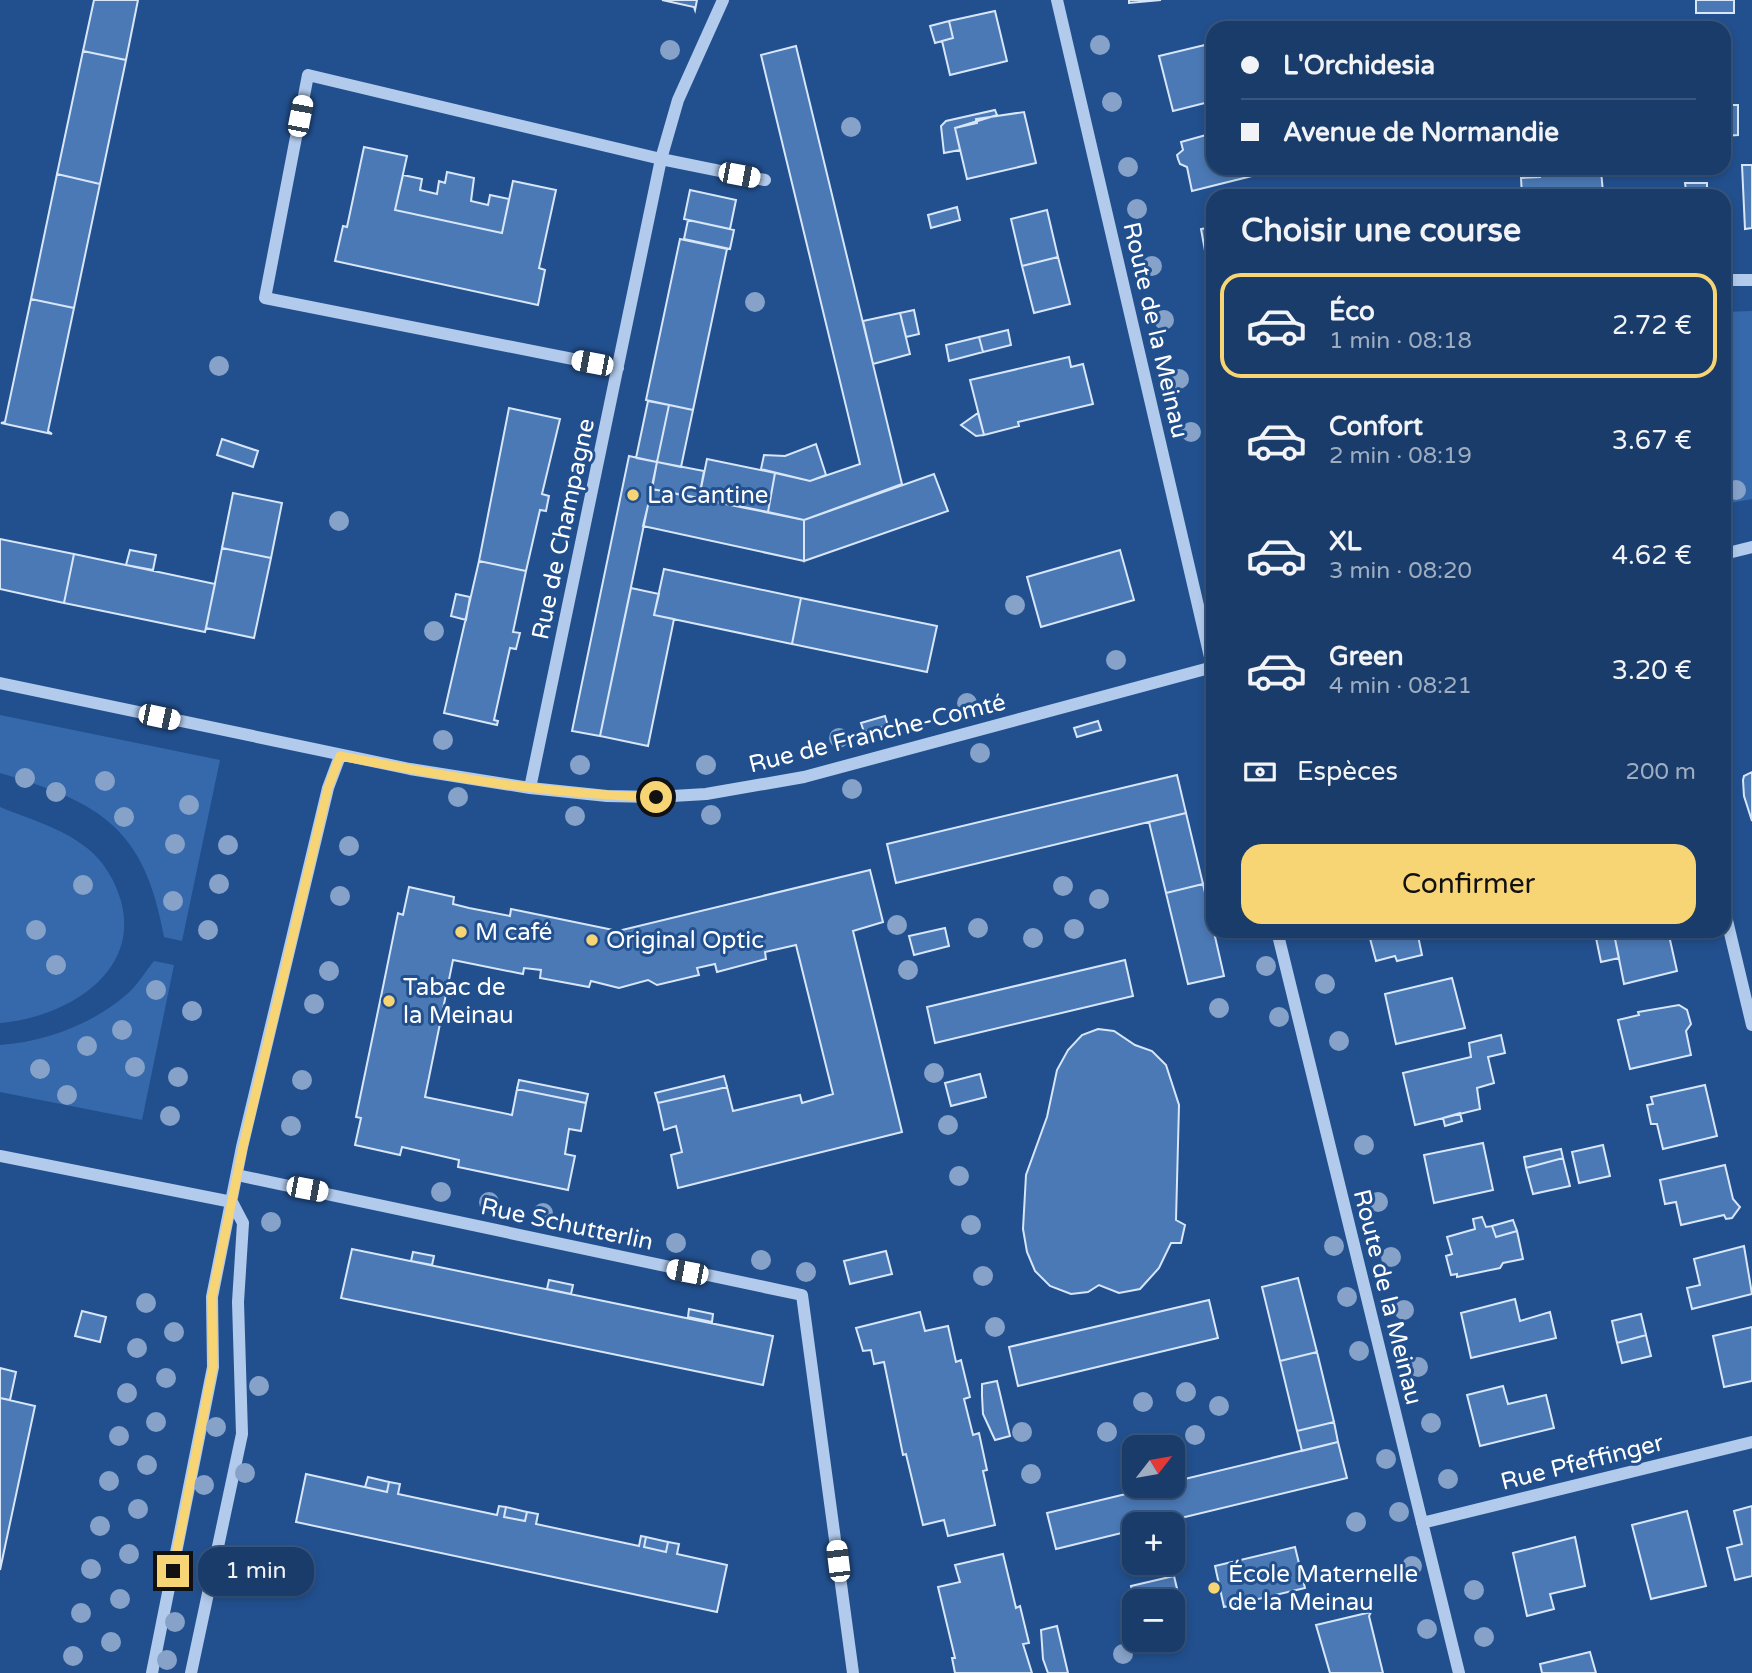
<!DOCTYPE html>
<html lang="fr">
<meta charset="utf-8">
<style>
:root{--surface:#1a3c6a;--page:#274772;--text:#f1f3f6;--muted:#9fadc1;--line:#38567e;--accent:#f7d474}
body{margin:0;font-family:"Varela Round",sans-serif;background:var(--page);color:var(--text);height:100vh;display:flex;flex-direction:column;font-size:26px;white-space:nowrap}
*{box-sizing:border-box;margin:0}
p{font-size:23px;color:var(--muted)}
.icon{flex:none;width:38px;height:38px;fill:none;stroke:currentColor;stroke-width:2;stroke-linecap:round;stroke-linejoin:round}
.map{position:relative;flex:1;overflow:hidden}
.panel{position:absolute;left:1206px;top:189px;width:525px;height:749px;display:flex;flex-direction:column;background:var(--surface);border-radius:21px;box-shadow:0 4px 10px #0003,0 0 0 2px var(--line)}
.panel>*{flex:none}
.guide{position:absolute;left:1206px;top:21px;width:525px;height:154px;border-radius:21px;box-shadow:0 4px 10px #0003,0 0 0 2px var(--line);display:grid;align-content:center;height:154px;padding:0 35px;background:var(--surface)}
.needle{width:46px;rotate:59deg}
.controls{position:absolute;left:1122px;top:1435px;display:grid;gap:14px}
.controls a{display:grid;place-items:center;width:63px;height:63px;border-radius:14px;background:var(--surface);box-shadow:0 4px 10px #0003,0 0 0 2px var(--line);font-size:35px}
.end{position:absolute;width:32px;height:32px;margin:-16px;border:9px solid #f7d474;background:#111;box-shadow:0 0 0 4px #111}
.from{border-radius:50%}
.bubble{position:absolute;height:49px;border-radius:21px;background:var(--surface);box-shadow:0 4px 10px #0003,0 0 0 2px var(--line);font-size:23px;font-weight:600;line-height:49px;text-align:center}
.car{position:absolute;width:21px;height:42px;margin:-21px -10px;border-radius:9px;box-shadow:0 0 5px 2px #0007;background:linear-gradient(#fff 24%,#345 0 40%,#fff 0 76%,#345 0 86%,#fff 0)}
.guide b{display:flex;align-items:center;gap:24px;height:66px;font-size:26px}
.guide b+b{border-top:2px solid var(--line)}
.guide i{width:18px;height:18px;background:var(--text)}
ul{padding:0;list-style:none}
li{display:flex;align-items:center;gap:21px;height:105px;margin:0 14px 10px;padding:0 21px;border:4px solid transparent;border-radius:21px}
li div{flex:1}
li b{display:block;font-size:26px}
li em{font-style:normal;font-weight:600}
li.active{border-color:var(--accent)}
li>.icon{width:63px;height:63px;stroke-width:1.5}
h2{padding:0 35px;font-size:32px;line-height:84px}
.pay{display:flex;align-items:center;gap:18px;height:77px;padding:0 35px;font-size:26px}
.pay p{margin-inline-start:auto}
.button{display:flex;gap:14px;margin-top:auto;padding:14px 35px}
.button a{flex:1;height:80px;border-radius:21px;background:var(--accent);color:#111;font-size:28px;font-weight:600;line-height:80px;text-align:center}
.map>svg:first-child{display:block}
</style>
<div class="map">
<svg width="1752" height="1673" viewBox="0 0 1752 1673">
<rect width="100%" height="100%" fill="#22508e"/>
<path fill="#3669ab" d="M1752 311V499L1724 504V312Z
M0 715 220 760 182 941 164 937C145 828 100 802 0 773Z
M0 807C29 819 62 828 87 848 104 861 115 881 121 901 141 975 63 1018 0 1023Z
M154 961 174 965 142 1120 0 1092V1045C44 1042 93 1024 126 995 137 986 145 972 154 961Z"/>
<path fill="#4b79b5" stroke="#d7e6f9" stroke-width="2" d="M94 0H138L126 60 83 51Z
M662 0H697L695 10 694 7Z
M1129 0H1161L1129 3Z
M1696 0H1734V13H1696Z
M995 11 1007 61 950 75 942 41 953 38 949 21Z
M949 21 953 38 935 43 930 26Z
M1213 43V101L1173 111 1159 56Z
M796 46 902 484 804 520 768 512 775 473 810 481 860 464 761 55Z
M83 51 126 60 100 184 57 174Z
M1724 105H1738V135L1724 136Z
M995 110 997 115 955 128 960 150 944 153 941 126 946 121Z
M1024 112 1036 163 967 179 955 128 977 123 976 119Z
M1213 133V168H1254L1256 175 1192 191 1187 167 1180 164 1178 159 1177 155 1183 150 1181 142Z
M364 147 407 156 395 210 502 233 513 181 556 190 539 268 545 270 538 305 335 261 343 226 347 227Z
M1742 165H1752V228L1745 229Z
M1601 171 1603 192H1612V196H1522L1521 178 1540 177V172Z
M447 172 474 178 471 201 488 205 490 195 509 199 502 233 395 210 403 175 422 179 420 190 437 194 439 181 445 183Z
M57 174 100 184 74 308 31 299Z
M1685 183H1707V196H1650L1649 192 1686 190Z
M690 190 736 200 730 229 684 219Z
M957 207 960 220 931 228 928 215Z
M1047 210 1058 257 1022 266 1011 219Z
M688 220 734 230 730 249 684 239Z
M1213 227V277L1210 278 1201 229Z
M680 239 727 249 693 410 646 400Z
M1058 257 1070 304 1034 313 1022 266Z
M31 299 74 308 48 431 52 434 1 423 5 422Z
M914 310 919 334 906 337 900 313Z
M900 313 910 354 873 364 863 321Z
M1008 330 1011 345 983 352 979 337Z
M979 337 983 352 949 361 946 345Z
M1069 357 1071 367 1083 364 1093 404 1018 422 1019 426 984 435 970 380Z
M648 401 669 405 657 462 636 458Z
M669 405 693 410 681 467 657 462Z
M509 408 560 419 542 494 549 496 546 511 540 510 526 571 479 561Z
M978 413 984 435 976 436 961 425Z
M222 439 258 451 253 467 217 455Z
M816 444 826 475 810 481 761 469 764 455 785 456Z
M629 456 657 462 600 736 572 731Z
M707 459 775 473 768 512 699 498Z
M657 462 704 471 699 498 652 489Z
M934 474 948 511 804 561V520Z
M652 489 804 520V561L643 526Z
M233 493 282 503 271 558 222 548Z
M0 539 74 554 64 603 0 589Z
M222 548 271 558 254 638 206 628Z
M130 550 156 555 153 570 126 565Z
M1120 550 1134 600 1041 627 1027 577Z
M74 554 215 584 205 632 64 603Z
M479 561 526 571 513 632 520 633 516 649 510 648 494 720 498 721 497 725 444 713Z
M664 569 801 598 792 644 654 615Z
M631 588 659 594 654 615 674 619 648 746 600 736Z
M456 594 470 597 466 620 451 616Z
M801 598 937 626 927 672 792 644Z
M885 716 888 726 864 732 861 723Z
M1098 721 1101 730 1077 737 1074 728Z
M1752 772V821L1744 796 1743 780 1744 776Z
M1177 775 1186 813 896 883 887 844Z
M1186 813 1203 884 1166 893 1149 822Z
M870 870 883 922 853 931 902 1132 678 1188 671 1155 682 1152 676 1126 664 1130 658 1103 727 1087 733 1111 800 1095 802 1103 833 1094 796 945 765 952 766 959 717 972 715 964 697 968 699 975 657 985 648 980 619 988 591 981 589 987 540 978 541 970 524 968 523 974 453 960 425 1097 512 1115 517 1089 586 1103 581 1131 569 1129 565 1154 575 1156 568 1190 458 1167 459 1160 402 1147 400 1155 355 1145 361 1118 356 1117 384 982 398 913 403 915 409 887 454 897 453 904 469 908 510 916 511 909 618 931Z
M1203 884 1224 976 1188 984 1166 893Z
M945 928 949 946 914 955 909 936Z
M1368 931H1417L1422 955 1397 961 1395 956 1376 961Z
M1625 931H1668L1677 971 1624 984 1614 934Z
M1614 934 1619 958 1601 962 1596 938Z
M1125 960 1133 996 935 1043 927 1007Z
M1452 978 1465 1028 1396 1044 1385 994Z
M1679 1005 1687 1010 1691 1024 1686 1031 1691 1055 1630 1069 1618 1020 1639 1015 1638 1012Z
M1098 1029 1114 1031 1135 1045 1152 1051 1166 1065 1179 1105 1176 1220 1185 1225 1181 1243H1171L1159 1268 1140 1289 1119 1293 1099 1285 1088 1292 1071 1294 1050 1286 1035 1271 1027 1252 1023 1229 1026 1175 1047 1117 1057 1070 1068 1050 1082 1035Z
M1501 1035 1505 1053 1488 1057 1494 1083 1477 1088 1480 1109 1415 1125 1403 1073 1471 1057 1469 1043Z
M980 1074 986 1097 951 1106 945 1083Z
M724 1076 727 1087 658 1103 655 1093Z
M519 1080 588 1094 586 1103 517 1089Z
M1705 1085 1717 1136 1663 1149 1657 1124H1651L1647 1105 1653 1104 1651 1097Z
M1460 1113 1462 1121 1445 1126 1443 1118Z
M1483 1143 1493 1190 1434 1203 1424 1155Z
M1603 1145 1610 1176 1579 1183 1572 1152Z
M1561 1149 1563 1158 1526 1168 1524 1157Z
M1563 1158 1570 1186 1533 1194 1526 1168Z
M1725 1165 1733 1199 1740 1207 1732 1218 1726 1219 1724 1215 1681 1225 1676 1202 1665 1204 1660 1180Z
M1482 1217 1486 1227 1492 1226 1496 1237 1517 1231 1523 1259 1503 1263 1500 1268 1457 1277V1274L1451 1275 1446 1256 1452 1254 1447 1237 1475 1229 1473 1219Z
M1513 1220 1517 1231 1496 1237 1492 1226Z
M1744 1246 1752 1294 1692 1309 1687 1288 1700 1285 1694 1259Z
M352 1249 773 1336 763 1385 341 1298Z
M886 1251 892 1274 850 1284 844 1261Z
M413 1252 434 1256 432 1265 411 1261Z
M1298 1278 1317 1352 1280 1361 1262 1287Z
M549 1280 573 1285 571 1294 547 1289Z
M1515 1299 1520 1321 1550 1312 1556 1338 1471 1358 1461 1313Z
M1209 1300 1218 1338 1018 1386 1009 1347Z
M689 1309 713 1314 712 1322 688 1317Z
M82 1311 106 1317 100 1342 75 1336Z
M920 1312 925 1331 948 1326 956 1362 961 1360 970 1397 964 1399 973 1435 979 1433 987 1470 983 1471 995 1525 948 1536 944 1520 923 1525 906 1454 903 1455 884 1362 874 1364 871 1350 863 1351 856 1328Z
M1641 1314 1646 1335 1617 1343 1612 1321Z
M1752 1327V1381L1724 1387 1713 1336Z
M1646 1335 1651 1356 1622 1363 1617 1343Z
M1317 1352 1334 1422 1297 1431 1280 1361Z
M0 1368 16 1372 10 1400 0 1398Z
M997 1381 1010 1436 995 1440 983 1414 982 1396V1384Z
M1503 1386 1508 1404 1546 1395 1554 1428 1480 1446 1467 1395Z
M0 1398 35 1406 0 1570Z
M1334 1422 1338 1442 1302 1451 1297 1431Z
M1338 1442 1347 1478 1156 1524H1134V1530L1056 1549 1047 1513 1159 1486H1172V1482Z
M306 1474 387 1492 389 1482 400 1484 398 1494 497 1515 499 1506 506 1507 504 1517 525 1521 527 1512 538 1514 536 1524 639 1546 641 1536 646 1537 644 1547 666 1552 668 1542 679 1544 677 1554 727 1565 717 1612 296 1522Z
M368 1477 389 1482 387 1492 365 1487Z
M1752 1506V1576L1735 1580 1727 1548 1742 1544 1734 1511Z
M506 1507 527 1512 525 1521 504 1517Z
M1687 1511 1706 1586 1651 1599 1632 1525Z
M646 1537 668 1542 666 1552 644 1547Z
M1575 1537 1585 1586 1550 1594 1554 1609 1527 1616 1513 1553Z
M1295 1547 1305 1588 1224 1607 1215 1566Z
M1003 1554 1016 1608 1020 1606 1029 1643 1023 1644 1032 1673H955L952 1658H955L938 1587 960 1582 955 1565Z
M1174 1576 1184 1618 1172 1620V1601H1135L1131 1586Z
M1371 1612 1369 1616 1383 1673H1330L1316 1625Z
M1057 1626 1068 1673H1048L1043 1659 1041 1630Z
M1590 1652 1596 1673H1542L1540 1664Z"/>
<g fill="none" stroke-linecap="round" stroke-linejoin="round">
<path stroke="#b2cbec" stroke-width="12" d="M1057 0 1213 670
M1724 280H1752
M618 368 265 298 308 75 661 159 765 180
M1724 554 1752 547
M0 683 410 769 530 788 607 796 656 797 706 794 804 777 1213 667
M530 788 661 159 678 100 723 0
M1724 908 1752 1025
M1277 931 1459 1673
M0 1156 232 1202
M237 1175 802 1295 853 1673
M1422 1523 1752 1442
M152 1673 213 1367 212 1297 242 1147 328 788 340 756
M191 1673 242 1434 238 1302 243 1223 232 1202"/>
</g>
<g fill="#86a2c9">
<circle cx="1100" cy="45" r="10"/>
<circle cx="670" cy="50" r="10"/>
<circle cx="1112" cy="102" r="10"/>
<circle cx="851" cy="127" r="10"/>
<circle cx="1128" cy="167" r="10"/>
<circle cx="1137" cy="209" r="10"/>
<circle cx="1152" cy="266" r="10"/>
<circle cx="755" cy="302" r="10"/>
<circle cx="1164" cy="320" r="10"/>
<circle cx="219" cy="366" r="10"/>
<circle cx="1179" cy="379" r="10"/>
<circle cx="1191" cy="432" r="10"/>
<circle cx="1736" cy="490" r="10"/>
<circle cx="339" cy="521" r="10"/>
<circle cx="1015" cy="605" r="10"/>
<circle cx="434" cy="631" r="10"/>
<circle cx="1116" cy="660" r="10"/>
<circle cx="967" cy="703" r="10"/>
<circle cx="839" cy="738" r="10"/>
<circle cx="443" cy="740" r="10"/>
<circle cx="980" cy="753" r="10"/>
<circle cx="580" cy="765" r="10"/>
<circle cx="706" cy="765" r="10"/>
<circle cx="25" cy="778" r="10"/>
<circle cx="105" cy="781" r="10"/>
<circle cx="852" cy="789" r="10"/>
<circle cx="56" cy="792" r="10"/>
<circle cx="458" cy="797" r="10"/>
<circle cx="189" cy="805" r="10"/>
<circle cx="711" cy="815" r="10"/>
<circle cx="575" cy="816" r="10"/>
<circle cx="124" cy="817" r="10"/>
<circle cx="175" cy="844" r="10"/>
<circle cx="228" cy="845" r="10"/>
<circle cx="349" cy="846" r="10"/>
<circle cx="219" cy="884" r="10"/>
<circle cx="83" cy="885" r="10"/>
<circle cx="1063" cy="886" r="10"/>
<circle cx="340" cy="896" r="10"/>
<circle cx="1099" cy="899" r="10"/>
<circle cx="173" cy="901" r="10"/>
<circle cx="897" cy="925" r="10"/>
<circle cx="978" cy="928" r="10"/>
<circle cx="1074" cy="929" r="10"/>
<circle cx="36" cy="930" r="10"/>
<circle cx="208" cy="930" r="10"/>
<circle cx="1033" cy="938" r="10"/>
<circle cx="56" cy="965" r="10"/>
<circle cx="1266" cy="966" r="10"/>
<circle cx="908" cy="970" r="10"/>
<circle cx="329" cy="971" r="10"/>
<circle cx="1325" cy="984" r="10"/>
<circle cx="156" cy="990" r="10"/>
<circle cx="314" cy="1004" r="10"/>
<circle cx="1219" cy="1008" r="10"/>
<circle cx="192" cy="1011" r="10"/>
<circle cx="1279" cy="1017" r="10"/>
<circle cx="122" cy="1030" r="10"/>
<circle cx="1339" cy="1041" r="10"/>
<circle cx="87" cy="1046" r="10"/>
<circle cx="135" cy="1067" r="10"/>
<circle cx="40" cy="1069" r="10"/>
<circle cx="934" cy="1073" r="10"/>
<circle cx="178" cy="1077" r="10"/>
<circle cx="302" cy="1080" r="10"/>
<circle cx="67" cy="1095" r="10"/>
<circle cx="170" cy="1116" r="10"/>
<circle cx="948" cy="1125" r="10"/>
<circle cx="291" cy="1126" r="10"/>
<circle cx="1364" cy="1145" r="10"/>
<circle cx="959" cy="1176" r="10"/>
<circle cx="441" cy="1192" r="10"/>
<circle cx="489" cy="1202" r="10"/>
<circle cx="1378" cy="1202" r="10"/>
<circle cx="543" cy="1213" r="10"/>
<circle cx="271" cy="1222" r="10"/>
<circle cx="971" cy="1225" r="10"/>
<circle cx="676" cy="1243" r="10"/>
<circle cx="1334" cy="1246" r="10"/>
<circle cx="1391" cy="1257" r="10"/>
<circle cx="761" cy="1260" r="10"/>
<circle cx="806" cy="1272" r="10"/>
<circle cx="983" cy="1276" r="10"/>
<circle cx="1347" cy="1297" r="10"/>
<circle cx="146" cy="1303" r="10"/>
<circle cx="1404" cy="1310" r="10"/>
<circle cx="995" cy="1327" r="10"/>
<circle cx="174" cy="1332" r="10"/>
<circle cx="137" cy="1348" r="10"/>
<circle cx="1359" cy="1351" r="10"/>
<circle cx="1418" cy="1367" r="10"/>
<circle cx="166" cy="1378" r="10"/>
<circle cx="259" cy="1386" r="10"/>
<circle cx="1186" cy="1392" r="10"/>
<circle cx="127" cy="1393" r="10"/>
<circle cx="1143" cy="1402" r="10"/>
<circle cx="1219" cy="1406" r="10"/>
<circle cx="156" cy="1422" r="10"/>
<circle cx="1431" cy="1423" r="10"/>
<circle cx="216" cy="1427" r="10"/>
<circle cx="1022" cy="1432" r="10"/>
<circle cx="1107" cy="1432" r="10"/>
<circle cx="1195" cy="1435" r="10"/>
<circle cx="119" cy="1436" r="10"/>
<circle cx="1386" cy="1459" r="10"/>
<circle cx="147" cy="1465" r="10"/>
<circle cx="245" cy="1473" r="10"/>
<circle cx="1031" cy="1474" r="10"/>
<circle cx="1448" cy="1479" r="10"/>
<circle cx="109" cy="1481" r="10"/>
<circle cx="204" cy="1485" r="10"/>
<circle cx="138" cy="1509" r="10"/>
<circle cx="1399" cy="1512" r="10"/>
<circle cx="1356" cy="1522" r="10"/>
<circle cx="100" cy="1526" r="10"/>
<circle cx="129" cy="1554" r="10"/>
<circle cx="227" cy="1561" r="10"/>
<circle cx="1412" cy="1566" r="10"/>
<circle cx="91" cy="1569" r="10"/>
<circle cx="1474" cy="1590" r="10"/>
<circle cx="120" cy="1599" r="10"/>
<circle cx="81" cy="1613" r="10"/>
<circle cx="175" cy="1622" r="10"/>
<circle cx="1427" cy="1629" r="10"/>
<circle cx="1484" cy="1637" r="10"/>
<circle cx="111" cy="1642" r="10"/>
<circle cx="1123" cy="1654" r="10"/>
<circle cx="73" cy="1656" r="10"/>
<circle cx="167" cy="1660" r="10"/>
</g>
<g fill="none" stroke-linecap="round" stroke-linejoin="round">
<path stroke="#f7d474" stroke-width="9" d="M173 1571 213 1367 212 1297 243 1147 328 788 340 756C444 776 549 795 656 797"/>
</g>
<g fill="#f7d474" stroke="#22508e" stroke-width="2.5">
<circle cx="633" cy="495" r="7"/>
<circle cx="461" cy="932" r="7"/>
<circle cx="592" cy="940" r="7"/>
<circle cx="389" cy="1001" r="7"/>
<circle cx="1214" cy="1588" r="7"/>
</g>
<g text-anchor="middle" stroke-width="6" stroke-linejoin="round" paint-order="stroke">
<g font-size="24" fill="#fff" stroke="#22508e">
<text transform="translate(1156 330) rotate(77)" y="8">Route de la Meinau</text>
<text transform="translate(563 529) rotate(-78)" y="8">Rue de Champagne</text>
<text transform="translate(877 733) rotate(-14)" y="8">Rue de Franche-Comté</text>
<text transform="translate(567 1224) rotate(12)" y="8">Rue Schutterlin</text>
<text transform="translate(1388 1297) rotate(76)" y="8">Route de la Meinau</text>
<text transform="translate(1582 1462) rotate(-14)" y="8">Rue Pfeffinger</text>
</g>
<g font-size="24" fill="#fff" stroke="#22508e" text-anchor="start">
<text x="647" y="503">La Cantine</text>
<text x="475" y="940">M café</text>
<text x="606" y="948">Original Optic</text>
<text x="403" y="995">Tabac de<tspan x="403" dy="28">la Meinau</tspan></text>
<text x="1228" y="1582">École Maternelle<tspan x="1228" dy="28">de la Meinau</tspan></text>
</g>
</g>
</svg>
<div class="controls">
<a><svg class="needle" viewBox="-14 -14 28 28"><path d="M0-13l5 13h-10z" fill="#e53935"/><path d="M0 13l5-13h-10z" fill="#9fadc1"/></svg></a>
<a>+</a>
<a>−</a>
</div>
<i class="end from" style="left:656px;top:797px"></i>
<i class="end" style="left:173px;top:1571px"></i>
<div class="bubble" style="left:198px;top:1547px;width:116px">1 min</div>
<i class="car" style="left:300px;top:116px;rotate:11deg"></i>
<i class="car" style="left:739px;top:175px;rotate:101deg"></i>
<i class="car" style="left:592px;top:363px;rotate:281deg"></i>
<i class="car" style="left:159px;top:717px;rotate:102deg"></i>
<i class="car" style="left:307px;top:1189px;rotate:101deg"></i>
<i class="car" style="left:687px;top:1272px;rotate:281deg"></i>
<i class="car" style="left:838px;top:1561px;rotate:353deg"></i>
<div class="guide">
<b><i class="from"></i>L'Orchidesia</b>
<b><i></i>Avenue de Normandie</b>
</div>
<section class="panel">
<h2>Choisir une course</h2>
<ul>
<li class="active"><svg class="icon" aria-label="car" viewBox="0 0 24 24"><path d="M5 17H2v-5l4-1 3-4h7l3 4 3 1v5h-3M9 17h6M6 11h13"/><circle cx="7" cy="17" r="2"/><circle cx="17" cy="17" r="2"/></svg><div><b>Éco</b><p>1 min · 08:18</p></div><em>2.72 €</em></li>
<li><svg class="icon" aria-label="car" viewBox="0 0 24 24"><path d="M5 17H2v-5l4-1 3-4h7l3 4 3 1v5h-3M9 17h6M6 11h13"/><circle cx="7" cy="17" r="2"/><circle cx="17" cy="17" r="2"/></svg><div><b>Confort</b><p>2 min · 08:19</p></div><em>3.67 €</em></li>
<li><svg class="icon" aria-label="car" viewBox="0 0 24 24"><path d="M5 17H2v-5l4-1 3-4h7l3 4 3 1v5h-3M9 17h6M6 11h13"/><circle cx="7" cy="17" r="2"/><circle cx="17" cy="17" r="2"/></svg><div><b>XL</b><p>3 min · 08:20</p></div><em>4.62 €</em></li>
<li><svg class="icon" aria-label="car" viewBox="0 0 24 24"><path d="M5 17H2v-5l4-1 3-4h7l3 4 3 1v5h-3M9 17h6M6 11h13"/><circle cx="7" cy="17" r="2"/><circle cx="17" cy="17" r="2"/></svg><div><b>Green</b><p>4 min · 08:21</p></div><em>3.20 €</em></li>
</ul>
<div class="pay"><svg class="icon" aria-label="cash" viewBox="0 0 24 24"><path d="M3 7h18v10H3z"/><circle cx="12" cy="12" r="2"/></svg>Espèces<p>200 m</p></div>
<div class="button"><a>Confirmer</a></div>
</section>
</div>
